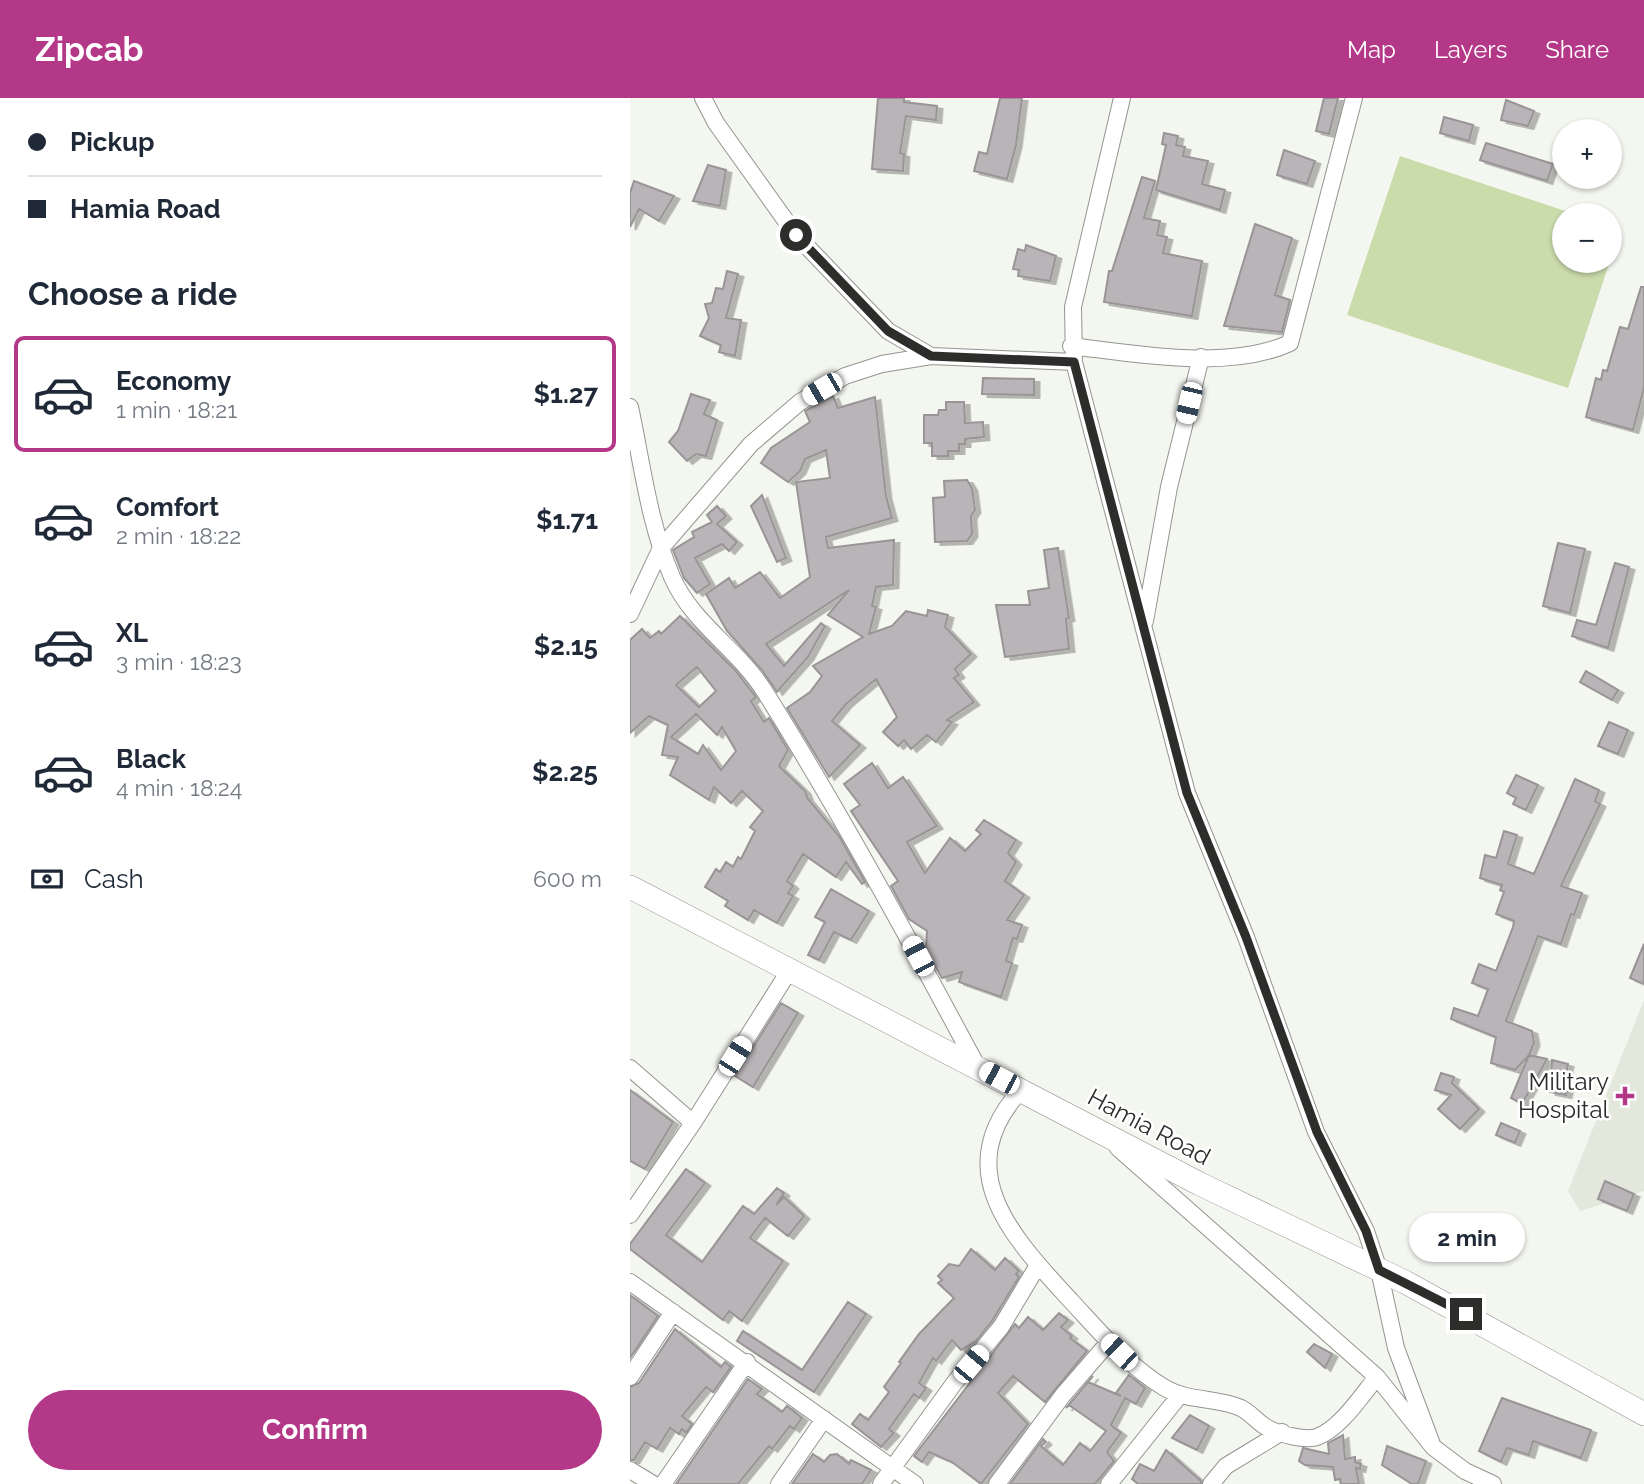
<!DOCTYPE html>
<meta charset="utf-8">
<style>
:root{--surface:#fff;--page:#f2f2f3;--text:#1f2937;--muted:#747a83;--line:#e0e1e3;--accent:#b43888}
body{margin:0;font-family:Raleway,sans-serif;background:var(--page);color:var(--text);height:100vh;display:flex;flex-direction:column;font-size:26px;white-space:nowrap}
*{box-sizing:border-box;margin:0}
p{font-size:23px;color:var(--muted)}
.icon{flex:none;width:38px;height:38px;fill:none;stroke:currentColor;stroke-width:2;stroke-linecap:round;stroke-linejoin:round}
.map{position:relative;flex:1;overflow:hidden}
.sheet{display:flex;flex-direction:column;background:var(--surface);width:630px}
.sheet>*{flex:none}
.hud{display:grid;align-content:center;height:154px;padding:0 28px;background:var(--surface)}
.tools{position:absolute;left:922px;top:21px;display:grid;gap:14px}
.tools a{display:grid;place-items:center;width:70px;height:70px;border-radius:50%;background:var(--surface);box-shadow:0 2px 5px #0004;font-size:35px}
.end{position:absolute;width:32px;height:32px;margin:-16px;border:9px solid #2d2e2c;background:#fff;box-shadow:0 0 0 4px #fff}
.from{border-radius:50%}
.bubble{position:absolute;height:49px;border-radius:24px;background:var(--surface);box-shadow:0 2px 5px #0004;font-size:23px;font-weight:700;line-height:49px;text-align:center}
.car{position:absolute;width:21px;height:42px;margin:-21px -10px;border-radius:9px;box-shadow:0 0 5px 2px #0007;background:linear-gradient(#fff 24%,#345 0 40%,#fff 0 76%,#345 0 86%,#fff 0)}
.hud b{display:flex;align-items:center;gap:24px;height:66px;font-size:26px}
.hud b+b{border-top:2px solid var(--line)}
.hud i{width:18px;height:18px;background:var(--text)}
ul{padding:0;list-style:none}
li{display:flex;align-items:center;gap:21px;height:116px;margin:0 14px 10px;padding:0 14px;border:4px solid transparent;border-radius:10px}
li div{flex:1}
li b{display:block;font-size:26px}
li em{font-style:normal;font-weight:700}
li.current{border-color:var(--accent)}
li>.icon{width:63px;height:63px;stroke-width:1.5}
h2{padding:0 28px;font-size:32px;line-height:84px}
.pay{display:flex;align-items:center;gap:18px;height:77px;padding:0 28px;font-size:26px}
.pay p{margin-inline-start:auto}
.action{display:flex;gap:14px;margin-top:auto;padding:14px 28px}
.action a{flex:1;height:80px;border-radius:42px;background:var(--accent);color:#fff;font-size:28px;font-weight:700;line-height:80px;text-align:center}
header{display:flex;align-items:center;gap:42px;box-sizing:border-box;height:98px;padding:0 35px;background:var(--accent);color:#fff}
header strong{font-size:33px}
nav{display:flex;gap:38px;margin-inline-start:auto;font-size:24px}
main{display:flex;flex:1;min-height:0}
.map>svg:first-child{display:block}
</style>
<header>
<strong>Zipcab</strong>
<nav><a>Map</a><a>Layers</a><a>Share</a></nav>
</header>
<main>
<section class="sheet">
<div class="hud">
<b><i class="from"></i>Pickup</b>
<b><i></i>Hamia Road</b>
</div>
<h2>Choose a ride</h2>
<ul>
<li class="current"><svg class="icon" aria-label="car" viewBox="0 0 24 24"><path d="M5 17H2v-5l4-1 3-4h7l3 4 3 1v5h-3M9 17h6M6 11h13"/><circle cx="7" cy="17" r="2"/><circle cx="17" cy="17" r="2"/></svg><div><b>Economy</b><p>1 min · 18:21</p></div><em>$1.27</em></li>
<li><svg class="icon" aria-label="car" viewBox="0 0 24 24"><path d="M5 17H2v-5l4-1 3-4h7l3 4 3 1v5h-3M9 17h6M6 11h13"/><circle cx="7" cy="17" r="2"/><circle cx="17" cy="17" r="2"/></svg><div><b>Comfort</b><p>2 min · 18:22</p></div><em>$1.71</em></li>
<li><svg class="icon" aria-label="car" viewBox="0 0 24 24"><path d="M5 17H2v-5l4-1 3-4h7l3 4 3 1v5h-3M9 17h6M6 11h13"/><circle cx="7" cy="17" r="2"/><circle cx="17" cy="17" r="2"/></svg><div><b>XL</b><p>3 min · 18:23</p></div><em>$2.15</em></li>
<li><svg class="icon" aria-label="car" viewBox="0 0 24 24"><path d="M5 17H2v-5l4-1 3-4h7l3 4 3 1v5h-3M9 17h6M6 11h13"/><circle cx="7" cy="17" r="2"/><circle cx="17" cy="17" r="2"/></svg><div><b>Black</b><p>4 min · 18:24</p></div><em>$2.25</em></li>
</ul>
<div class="pay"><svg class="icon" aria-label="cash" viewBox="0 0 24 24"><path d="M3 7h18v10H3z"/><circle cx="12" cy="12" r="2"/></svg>Cash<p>600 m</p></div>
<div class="action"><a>Confirm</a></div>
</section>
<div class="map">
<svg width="1014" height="1386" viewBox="0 0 1014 1386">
<defs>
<filter id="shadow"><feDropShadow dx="5.5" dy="3" stdDeviation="0" flood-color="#0004"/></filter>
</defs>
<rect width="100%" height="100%" fill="#f4f6f0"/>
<path fill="#e4e8dc" d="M1014 902V1093L950 1113 938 1093Z"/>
<path fill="#cadbac" d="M770 58 947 117H934V163H980L938 290 717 217Z"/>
<path fill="#b9b4b7" stroke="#999496" stroke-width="2" fill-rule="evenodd" filter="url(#shadow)" d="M248 0H274V4L307 8 306 22 276 18 270 55 274 56 273 73 242 71Z
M370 0H392L386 47 377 81 344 73 349 54 357 56Z
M694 0H708L699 36 686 33Z
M876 2 904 13 898 28 871 22Z
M814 19 843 27 839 43 810 35Z
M534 35 548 38 546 47 555 49 553 58 578 63 572 86 595 92 590 112 526 92 536 47 532 46Z
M856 45 923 66 917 83 850 62Z
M654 52 685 63 677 86 647 77Z
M78 67 96 72 90 108 63 103Z
M512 79 525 83 514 120 530 123 527 137 537 139 533 155 572 163 562 218 474 204 479 173H482Z
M4 83 44 98 29 123 9 111 0 129V95Z
M625 126 662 140 645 197 660 202 652 234 594 228Z
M396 147 426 158 420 183 388 178 389 172 383 171 388 151 395 153Z
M97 173 108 176 96 220 111 222 105 258 89 254 91 247 70 238 79 220 75 206 82 205 86 190 93 191Z
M1011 189H1014V290L1003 332 956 319 966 280 971 282 973 272 977 273 990 229 998 231Z
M353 280 404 281V297L352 296Z
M61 296 80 302 74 316 87 322 76 358 66 356 57 363 39 344 48 333Z
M203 298 208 310 245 299 256 398 262 420 196 439 198 450 264 442 263 487 246 489 242 508 246 509 239 536 262 528 276 513 297 518 298 512 318 517 315 529 341 556 325 571 329 577 324 580 344 604 317 622 322 624 306 644 297 637 281 651 274 642 268 648 253 634 267 619 246 581 216 606 202 623 230 647 199 679 157 610 180 594 192 578 183 568 233 539 198 517 219 492 136 546 154 568 191 525 195 528 178 559 147 594 132 572 97 533 76 496 99 480 105 490 130 474 150 500 180 479 166 384 200 380 196 352 175 361 170 373 158 384 131 365 141 350 180 324 175 313Z
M316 304H334L335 325 353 324 354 339 335 341V346H329V353H318V358H302V345H294V317H308L309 312H316Z
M337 382 342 390 345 412 341 418 342 436 337 443 305 444 303 400 315 399 314 383Z
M132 397 156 460 147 464 121 408Z
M87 408 96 418 87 426 107 444 99 453 92 446 65 460 80 486 67 495 54 480 43 452 64 439 62 434 82 424 77 417Z
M928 445 955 451 940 515 913 508Z
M428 450 439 520 436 521 439 551 375 559 366 507H400L398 493 419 490 414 452Z
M985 465 999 469 978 550 942 538 947 522 966 527Z
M50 518 105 572 126 599 121 603 134 624 139 620 158 652 149 668 175 693 178 701 209 738 235 784 232 786 216 764 206 779 173 756 157 783 163 788 158 795 163 798 147 825 124 812 118 822 95 808 98 803 75 789 86 771 90 774 96 764 103 769 108 759 111 761 125 733 120 729 133 713 112 693 101 705 84 689 79 702 40 677 48 659 32 657 38 627 19 618 0 635V542L12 531 20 540 29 533 31 536ZM67 569 86 593 69 609 46 587ZM66 616 87 637 92 629 106 653 91 672 73 647 68 656 41 639Z
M956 573 988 592 982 602 950 584Z
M979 624 998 632 988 656 968 648Z
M242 665 258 690 273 679 307 728 277 744 295 775 320 740 335 753 351 736 346 732 354 722 386 742 378 755 386 764 375 783 394 797 377 822 392 827 387 841 383 840 376 863 382 865 371 899 329 884 332 874 312 880 296 852 297 833 279 821 261 788 268 783 221 713 230 707 214 686Z
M886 677 908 687 896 712 883 706 886 700 877 695Z
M945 681 969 692 965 703 970 706 931 788 952 795 944 817 941 816 931 846 908 838 876 923 902 933 904 945 899 957 917 961 892 1006 881 1000 899 957 885 972 861 965 866 939 821 921 824 910 848 918 858 891 842 885 849 866 866 873 883 829 884 823 866 816 874 794 870 792 872 787 850 780 855 757 866 760 874 733 887 737 878 766 904 776Z
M201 791 239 813 221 842 204 834 189 862 178 857 195 824 185 819Z
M1014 846V886L1000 880Z
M151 905 168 915 123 989 105 978Z
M922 962 938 966 934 984 939 985 936 997 920 994Z
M811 975 824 979 822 985 849 1011 830 1031 808 1011 821 997 805 992Z
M0 992 43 1024 15 1071 0 1063Z
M871 1025 890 1033 885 1045 866 1037Z
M56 1071 75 1085 36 1137 72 1164 113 1108 124 1116 147 1090 154 1095 146 1107 154 1099 174 1118 158 1138 135 1120 120 1140 153 1163 112 1223 99 1213 93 1222 0 1151V1146Z
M975 1083 1004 1096 997 1113 968 1101Z
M341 1151 365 1172 375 1160 389 1173 386 1176 389 1179 362 1223 346 1243 331 1252 322 1242 306 1263 303 1260 289 1285 296 1290 289 1300 284 1296 259 1331 264 1335 251 1349 222 1326 230 1316 238 1322 259 1294 254 1289 271 1265 269 1264 289 1236 324 1200 308 1185 312 1182 308 1178 319 1166 329 1168Z
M0 1197 28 1218 0 1260Z
M218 1204 236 1216 184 1294 107 1243 113 1233 172 1272Z
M429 1215 438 1222 431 1229 442 1238 440 1240 457 1253 415 1304 383 1278 368 1295 398 1326 351 1386 322 1364 299 1354 292 1364 284 1358 385 1226 389 1230 398 1219 413 1232Z
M45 1231 91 1269 95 1264 101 1269 83 1294 76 1289 52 1318 62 1326 56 1335 52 1331 49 1336 40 1330 27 1351 15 1344 4 1362H0V1289L9 1285Z
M684 1246 702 1256 695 1270 677 1254Z
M499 1277 515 1290 506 1306 495 1300 481 1327 491 1335 477 1354 484 1363 465 1386H380L413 1341 416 1344 411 1348 433 1367 450 1345 460 1353 476 1333 439 1307 436 1310 463 1278 458 1284 491 1298 486 1295Z
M118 1281 132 1291 127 1296 152 1314 157 1308 172 1320 164 1331 160 1328 142 1351 139 1348 108 1386H46Z
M872 1300 961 1332 951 1360 903 1343 899 1357 877 1350 871 1364 849 1353Z
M560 1317 579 1328 567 1352 542 1340Z
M713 1337 715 1361 725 1359V1364L731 1366 730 1371 726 1370 729 1386H711L710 1381 705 1382 703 1369 675 1367 669 1363 673 1350 699 1356 698 1345Z
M757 1348 796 1363 788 1386H782L752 1367Z
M536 1352 571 1383V1386H508L502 1381 510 1366 524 1373Z
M183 1356 194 1364 200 1357 207 1356 219 1366 221 1362 241 1372 232 1386H162Z"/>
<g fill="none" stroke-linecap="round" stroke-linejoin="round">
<defs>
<path id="street" d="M73 0 86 25 166 137 258 233 301 258 444 264
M492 0 443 209 444 264 557 695 616 839 686 1034 736 1133 749 1172 766 1250 803 1349
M441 248C507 256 599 273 660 245L724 0
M0 309C12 365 19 426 42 479 62 525 109 552 135 594 211 716 279 841 347 968
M0 516 31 450 121 346 170 304 215 278 252 266 301 258
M515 523 539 389 571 259
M0 970 63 1025
M391 992C317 1073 384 1141 442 1204 470 1234 498 1268 535 1290 559 1304 587 1299 611 1310 621 1315 627 1324 636 1329 647 1336 676 1343 687 1339 711 1330 731 1298 747 1279
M488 1050 747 1279 803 1349 835 1373 863 1386
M0 1117 63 1025 161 870
M0 1184 285 1386
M0 1279 43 1214
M0 1372 23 1386
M33 1386 117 1264
M149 1386 194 1321
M251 1386 325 1284 371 1229 408 1167
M367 1386 433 1297 479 1244
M479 1386 550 1297
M581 1386 596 1368 652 1334"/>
<path id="secondary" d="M0 789 570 1086 775 1184 1014 1316"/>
</defs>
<use href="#street" stroke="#939590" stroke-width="18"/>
<use href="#secondary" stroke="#939590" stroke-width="24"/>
<use href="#street" stroke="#fff" stroke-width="16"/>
<use href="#secondary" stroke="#fff" stroke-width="23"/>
</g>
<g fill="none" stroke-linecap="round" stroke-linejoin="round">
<path stroke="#2d2e2c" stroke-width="9" d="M166 137 258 233 301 258 444 264 557 695 616 839 687 1034 736 1133 749 1172 836 1216"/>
</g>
<path fill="#b43888" stroke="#fff" stroke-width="2.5" d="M991.5 987.5h7v7h7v7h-7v7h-7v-7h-7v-7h7z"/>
<g text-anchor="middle" stroke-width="5" stroke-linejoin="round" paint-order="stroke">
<g font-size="24" fill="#2d2e2c" stroke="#fff" text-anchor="end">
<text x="979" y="992">Military<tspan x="979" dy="28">Hospital</tspan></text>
</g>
<g font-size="24" fill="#2d2e2c" stroke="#fff">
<text transform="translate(519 1029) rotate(28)" y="8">Hamia Road</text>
</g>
</g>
</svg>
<div class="tools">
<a>+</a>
<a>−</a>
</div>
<i class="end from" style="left:166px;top:137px"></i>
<i class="end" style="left:836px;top:1216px"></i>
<div class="bubble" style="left:779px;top:1115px;width:116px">2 min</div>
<i class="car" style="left:192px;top:291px;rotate:240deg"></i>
<i class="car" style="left:559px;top:305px;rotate:193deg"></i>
<i class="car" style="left:288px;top:858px;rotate:332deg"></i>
<i class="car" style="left:105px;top:958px;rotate:32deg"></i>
<i class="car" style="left:369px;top:980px;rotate:298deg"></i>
<i class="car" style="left:489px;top:1254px;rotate:314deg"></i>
<i class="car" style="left:341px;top:1266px;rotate:40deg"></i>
</div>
</main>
